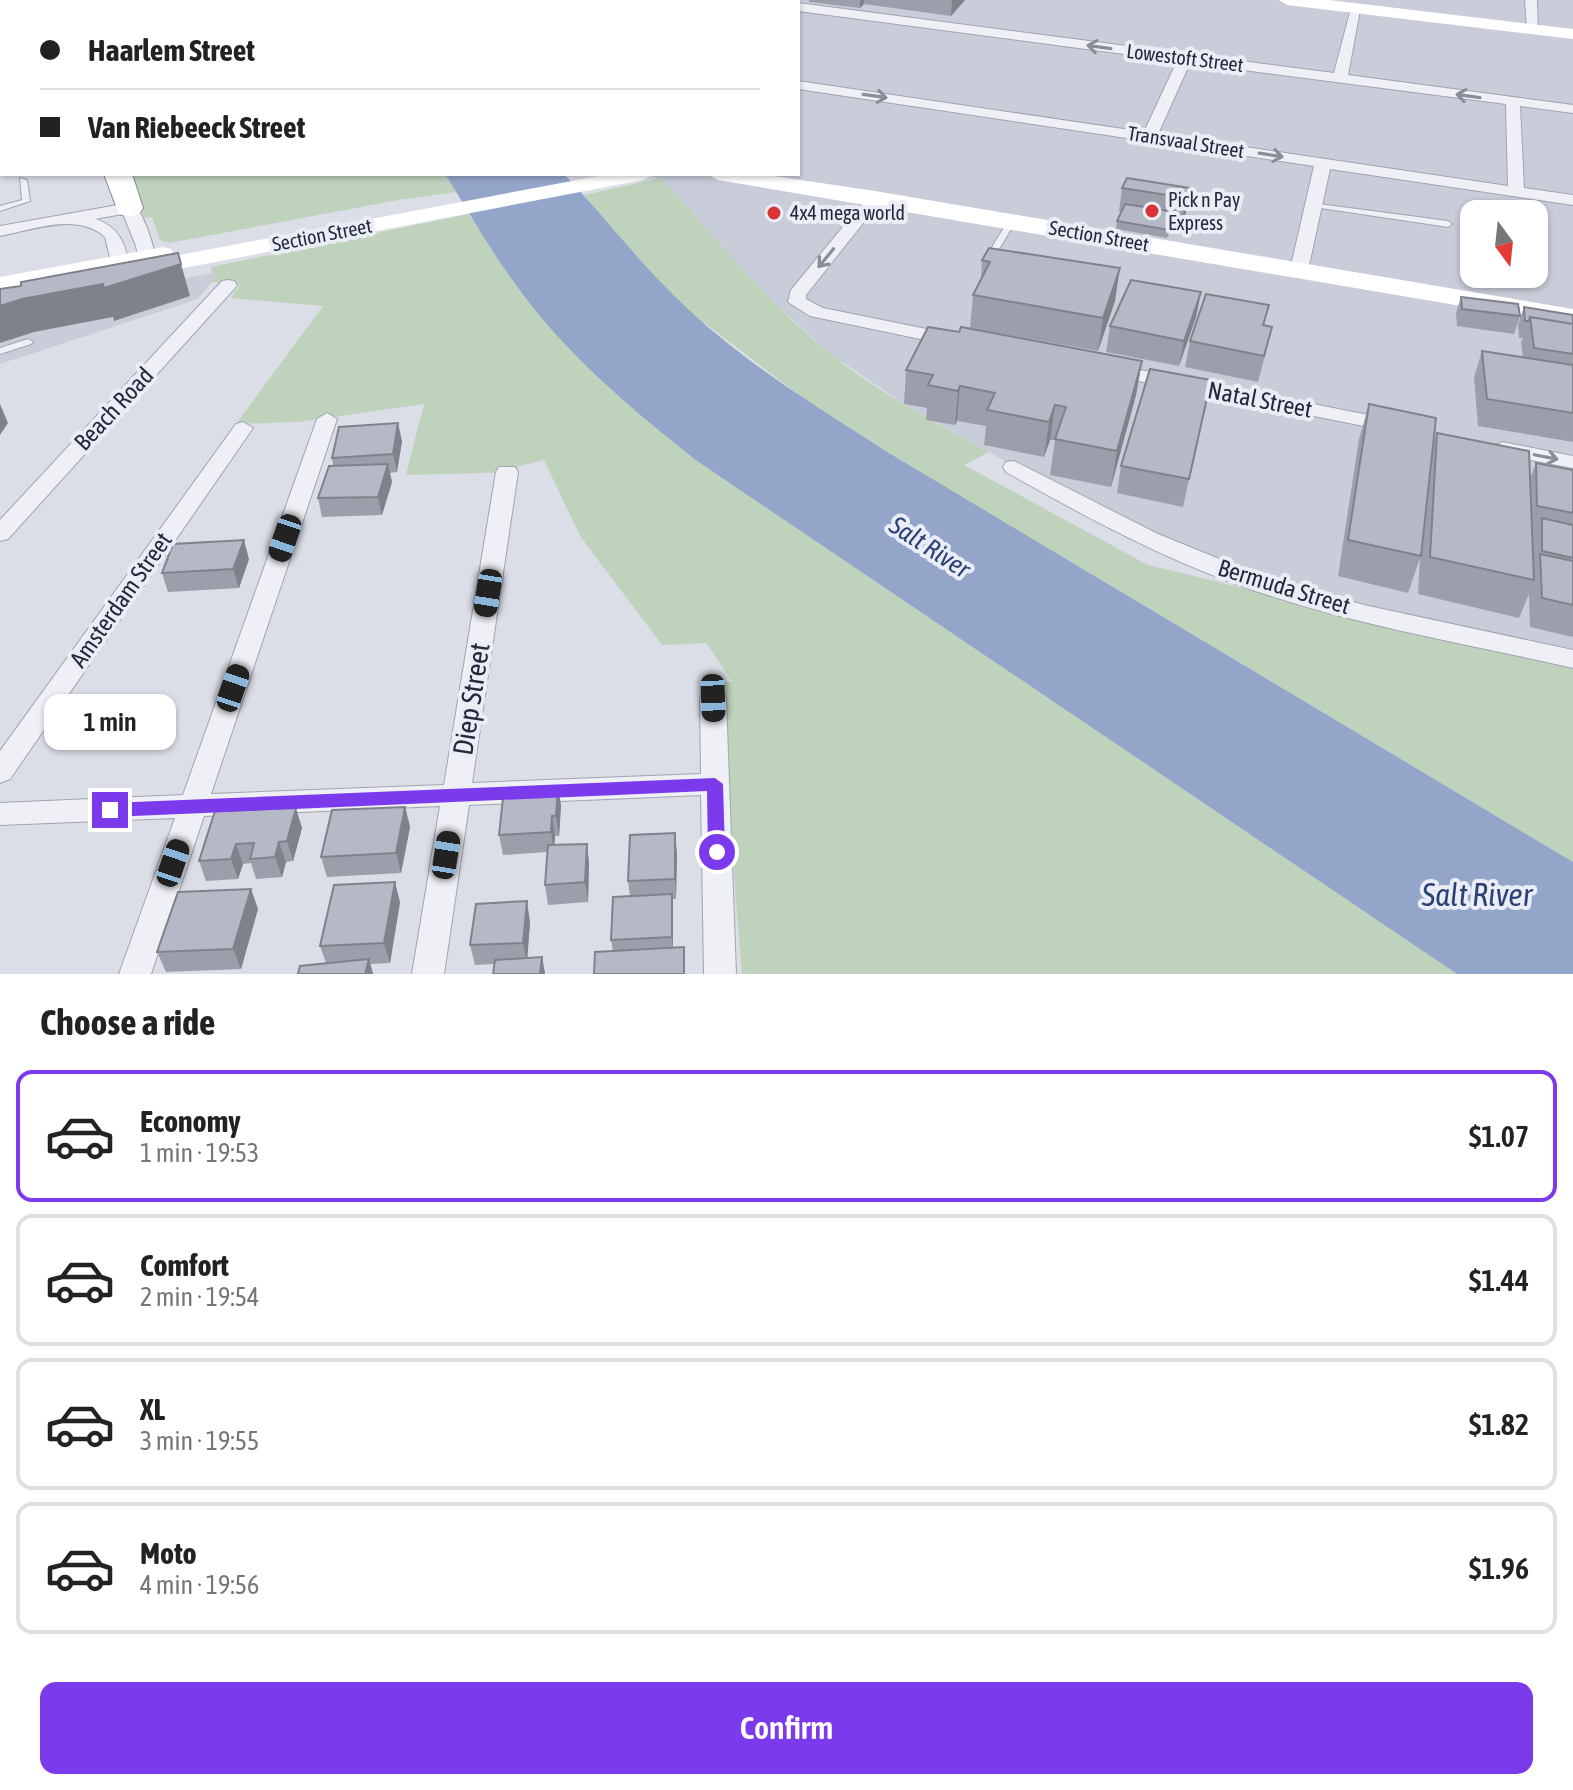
<!DOCTYPE html>
<meta charset="utf-8">
<style>
:root{--surface:#fff;--page:#f2f2f2;--text:#222;--muted:#767676;--line:#e0e0e0;--accent:#7c3aed}
body{margin:0;font-family:"Asap Condensed",sans-serif;background:var(--page);color:var(--text);height:100vh;display:flex;flex-direction:column;font-size:30px;white-space:nowrap}
*{box-sizing:border-box;margin:0}
p{font-size:26px;color:var(--muted)}
.icon{flex:none;width:44px;height:44px;fill:none;stroke:currentColor;stroke-width:2;stroke-linecap:round;stroke-linejoin:round}
.map{position:relative;height:974px;overflow:hidden}
.details{display:flex;flex-direction:column;background:var(--surface);flex:1}
.details>*{flex:none}
.hud{position:absolute;left:0px;top:0px;width:800px;height:176px;box-shadow:0 2px 6px #0004;display:grid;align-content:center;height:176px;padding:0 40px;background:var(--surface)}
.needle{width:52px;rotate:165deg}
.tools{position:absolute;left:1460px;top:200px;display:grid;gap:16px}
.tools a{display:grid;place-items:center;width:88px;height:88px;border-radius:16px;background:var(--surface);box-shadow:0 2px 6px #0004;font-size:40px}
.end{position:absolute;width:36px;height:36px;margin:-18px;border:10px solid #7c3aed;background:#fff;box-shadow:0 0 0 4px #fff}
.from{border-radius:50%}
.bubble{position:absolute;height:56px;border-radius:16px;background:var(--surface);box-shadow:0 2px 6px #0004;font-size:26px;font-weight:600;line-height:56px;text-align:center}
.car{position:absolute;width:24px;height:48px;margin:-24px -12px;border-radius:10px;box-shadow:0 0 6px 2px #0007;background:linear-gradient(#222 24%,#8ab4d8 0 40%,#222 0 76%,#8ab4d8 0 86%,#222 0)}
.hud b{display:flex;align-items:center;gap:28px;height:76px;font-size:30px}
.hud b+b{border-top:2px solid var(--line)}
.hud i{width:20px;height:20px;background:var(--text)}
ul{padding:0;list-style:none}
li{display:flex;align-items:center;gap:24px;height:132px;margin:0 16px 12px;padding:0 24px;border:4px solid var(--line);border-radius:16px}
li div{flex:1}
li b{display:block;font-size:30px}
li em{font-style:normal;font-weight:600}
li.active{border-color:var(--accent)}
li>.icon{width:72px;height:72px;stroke-width:1.5}
h2{padding:0 40px;font-size:36px;line-height:96px}
.cta{display:flex;gap:16px;margin-top:auto;padding:16px 40px}
.cta a{flex:1;height:92px;border-radius:16px;background:var(--accent);color:#fff;font-size:32px;font-weight:600;line-height:92px;text-align:center}
.map>svg:first-child{display:block}
</style>
<div class="map">
<svg width="1573" height="974" viewBox="0 0 1573 974">
<rect width="100%" height="100%" fill="#dbdee7"/>
<path fill="#c9cdd9" fill-rule="evenodd" d="M603 0H1573V658L1295 594 1192 557 1014 466 904 404 829 353 756 286 663 180 647 174H798V2H600ZM1474 214H1534V274H1474Z
M212 273 218 274 198 299 0 364V314Z"/>
<path fill="#bed2bc" d="M130 174H445L456 192 398 200 169 243 160 240 152 217 144 218Z
M657 179 663 180C717 238 766 302 828 352 877 392 934 421 989 452L964 465 1148 565 1573 668V862L889 453 803 398 690 312 639 262 584 195Z
M469 214C487 242 504 271 524 296 574 359 636 410 697 461L1457 974H742L718 683 732 681 706 643 662 645 580 536 544 460 519 466 516 472 406 475 424 404 298 422 236 424 323 306 231 298 240 284 211 282 217 274 212 273 211 267Z"/>
<path fill="#93a6ca" d="M445 174H564C607 219 643 268 689 310 749 366 820 409 889 453L1573 862V974H1457L697 461C634 411 570 358 521 292 493 255 470 214 445 174Z"/>
<g fill="none" stroke-linecap="round" stroke-linejoin="round">
<defs>
<path id="lane" d="M20 178 27 180 30 201 0 211V206L22 200Z
M1311 203 1448 221 1452 224 1448 227 1314 207 1310 205Z
M1012 218 1016 221 991 262 990 264H984L983 262 1008 221Z
M28 339 33 342 31 344 0 354V348Z"/>
<path id="street" d="M1525 0H1537L1538 33 1527 30Z
M798 3 1334 73 1351 8 1361 5 1348 75 1573 105V113L1520 106 1524 188 1573 195V205L1330 169 1308 270 1305 274H1293L1290 270 1314 166 798 89V81L1144 132 1177 61 798 11ZM1190 63 1506 104 1508 186 1158 134Z
M875 193 883 198 806 295V299L823 308 961 336 964 340 961 344 954 346 810 316 788 302 791 290 869 195Z
M129 203C145 208 155 252 158 268L155 272 149 273 140 268 136 246 123 214 95 219C123 228 125 247 132 273L123 278 114 273 105 237C77 212 33 230 0 236V226Z
M228 280 234 281 237 285 234 289 8 539 0 541V520L222 281Z
M1110 364 1394 420 1404 426 1394 432 1103 374 1100 370Z
M327 413 337 419 211 794 444 785 496 472 499 467H515L518 472 472 783 701 774 700 698 704 691 713 689 722 691 726 698 736 974H704L701 795 469 805 444 974H412L440 806 204 816 151 974H119L175 818 0 825V803L183 795 317 419Z
M243 422 253 428 10 779 0 783V751L236 424Z
M1502 442 1573 456V468L1494 453 1491 448Z
M1014 461 1158 534 1266 578 1364 605 1573 650V668C1464 643 1353 625 1247 588 1163 559 1084 516 1006 472L1003 467 1006 462Z"/>
<path id="primary" d="M0 44H2V57H0Z
M2 120V134L0 135V121Z"/>
<path id="highway" d="M5 0H30L3 2Z
M110 0H133L135 2H112Z
M291 0H323L289 2Z
M329 0H360L327 2Z
M0 28H2V42H0Z
M0 75H2L0 90Z
M2 110V126L0 127V111Z
M104 174H132L143 208 139 214 129 217 119 214Z"/>
</defs>
<use href="#lane" stroke="#a0a4b1" stroke-width="2"/>
<use href="#street" stroke="#a0a4b1" stroke-width="2"/>
<use href="#primary" stroke="#9aa0b3" stroke-width="2"/>
<use href="#highway" stroke="#82899f" stroke-width="2"/>
<use href="#lane" fill="#eef0f5" fill-rule="evenodd"/>
<use href="#street" fill="#eef0f5" fill-rule="evenodd"/>
<path fill="#fff" fill-rule="evenodd" d="M1279 0H1329L1573 29V39L1287 5Z
M609 174H654L643 180 142 276 133 274 131 267 0 291V277L163 247 171 249 174 256Z
M707 174H760L875 191 1573 309V325L718 180Z"/>
<use href="#primary" fill="#fff" fill-rule="evenodd"/>
<use href="#highway" fill="#fff" fill-rule="evenodd"/>
</g>
<path fill="#9c9fab" d="M809 0H965L951 16 864 4 860 8 809 2Z
M1122 188H1190L1186 212 1182 222 1174 220 1167 238 1116 229 1117 221 1121 211H1119Z
M989 248 1115 301 1098 351 970 328 973 295 981 280 982 260Z
M1201 292 1196 317 1179 366 1106 352 1110 326Z
M1461 297 1520 316 1514 334 1457 326 1456 313Z
M1524 307 1573 315V442L1478 426 1474 377 1482 351 1523 357 1521 342 1523 338H1519L1518 324Z
M1264 325 1266 352 1258 382 1185 367 1190 341Z
M1142 361 1136 395 1111 487 1050 475 1055 440H1050L1044 457 984 445 986 426 957 421 955 425 926 420 927 408 904 404 906 370Z
M1211 380 1183 507 1117 493 1121 466Z
M1369 404 1433 445 1437 433 1530 479 1536 463 1573 470V637L1530 627 1529 594 1519 618 1418 594 1420 558 1408 593 1338 576 1359 439Z
M402 441 397 472 390 473 392 482 382 515 322 517 318 498 333 465 332 458Z
M249 559 239 588 168 592 162 573Z
M558 786 561 806 559 836H555L554 845 587 844 589 864 588 902 548 905 545 885 547 852 503 855 499 835Z
M405 807 410 827 401 873 327 877 321 857Z
M215 811 302 828 293 861 286 862 282 877 256 879 251 863 243 864 238 879 206 881 199 861Z
M677 853 676 899H672L673 948 613 951 611 940 630 896 628 881Z
M400 902 390 963 370 964 373 974H298L326 963 320 946Z
M258 909 241 969 166 972 157 952Z
M530 922 527 958 542 957 545 974H493L494 964 475 965 470 945Z"/>
<path fill="#7f828b" d="M860 0H864V4L860 8Z
M952 0H965L951 16Z
M1190 188 1186 212 1182 222 1186 198Z
M1176 212 1174 220 1167 238 1169 230Z
M178 253 190 296 114 321 113 317 34 332 0 343V306Z
M1120 268 1115 301 1098 351 1103 318Z
M1201 292 1196 317 1179 366 1184 341Z
M1142 361 1136 395 1111 487 1117 451Z
M960 386 957 421 955 425 958 391Z
M0 404 8 423 0 435Z
M1055 405 1050 440 1044 457 1049 422Z
M398 423 402 441 397 472 393 454Z
M388 464 392 482 382 515 378 497Z
M244 540 249 559 239 588 233 569Z
M558 786 561 806 559 836 556 816Z
M405 807 410 827 401 873 396 853Z
M296 808 302 828 293 861 287 841Z
M552 816 555 836 554 852 551 832Z
M675 833 677 853 676 899 675 879Z
M279 842 286 862 282 877 275 857Z
M236 844 243 864 238 879 231 859Z
M587 844 589 864 588 902 585 882Z
M395 882 400 902 390 963 384 943Z
M251 889 258 909 241 969 233 949Z
M672 894 673 914V957L672 937Z
M527 901 530 922 527 963 523 943Z
M542 957 545 974H540Z
M369 959 373 974H365Z"/>
<path fill="#b5b9c7" stroke="#7f828b" stroke-width="2" d="M1127 178 1190 188 1186 198 1122 188Z
M1125 204 1176 212 1169 230 1117 221Z
M989 248 1120 268 1103 318 973 295 990 262 982 260Z
M178 253 181 264 104 288 103 284 22 299 0 306V289L21 286V282Z
M1131 280 1201 292 1184 341 1110 326Z
M1206 294 1269 305 1263 325 1272 327 1264 356 1190 341Z
M1461 297 1518 304 1520 316 1462 309Z
M1524 307 1573 315V324L1530 317 1529 321H1525Z
M1530 317 1573 324V354L1534 348Z
M928 327 959 332 961 327 1142 361 1117 451 1055 439 1066 407 1055 405 1049 422 987 410 995 393 960 386 958 391 928 385 933 375 906 370Z
M1482 351 1573 365V413L1487 399Z
M1150 369 1211 380 1189 479 1121 466Z
M1369 404 1436 418 1421 556 1348 540Z
M398 423 393 454 332 458 339 427Z
M1437 433 1529 451 1534 580 1430 557Z
M1536 463 1573 470V513L1537 506Z
M388 464 378 497 318 498 329 466Z
M1542 518 1573 525V558L1542 551Z
M244 540 233 569 162 573 173 544Z
M1540 554 1573 561V605L1542 598Z
M558 786 556 816H552L551 832 499 835 504 789Z
M405 807 396 853 321 857 332 810Z
M296 808 287 841 279 842 275 857 250 859 254 843 236 844 231 859 199 861 215 811Z
M675 833V879L628 881 630 835Z
M587 844 585 882 545 885 548 845Z
M395 882 384 943 320 946 334 885Z
M251 889 233 949 157 952 178 892Z
M672 894V937L611 940 613 897Z
M527 901 523 943 470 945 476 904Z
M684 947V974H594L595 952Z
M542 957 540 974H493L495 960Z
M369 959 365 974H298L300 966Z"/>
<defs><path id="oneway-shaft" d="M-6 0H5M1.5-3L5.5 0L1.5 3" fill="none" stroke-width="1.6" stroke-linecap="round" stroke-linejoin="round" transform="scale(2)"/></defs>
<g stroke="#898d9a">
<use href="#oneway-shaft" transform="translate(1099 47) rotate(-172)"/>
<use href="#oneway-shaft" transform="translate(875 96) rotate(8)"/>
<use href="#oneway-shaft" transform="translate(1468 96) rotate(-172)"/>
<use href="#oneway-shaft" transform="translate(1271 155) rotate(9)"/>
<use href="#oneway-shaft" transform="translate(826 258) rotate(129)"/>
<use href="#oneway-shaft" transform="translate(1546 457) rotate(11)"/>
</g>
<path fill="#7c3aed" d="M715 778 723 784 725 852 717 859 708 852 707 791 110 817 101 810 110 803Z"/>
<g fill="#d83435" stroke="#eaedf5" stroke-width="3">
<circle cx="1152" cy="211" r="8"/>
<circle cx="774" cy="213" r="8"/>
</g>
<g text-anchor="middle" stroke-width="8" stroke-linejoin="round" paint-order="stroke">
<g font-size="20" fill="#242a3e" stroke="#eaedf5">
<text transform="translate(1185 58) rotate(7)" y="7">Lowestoft Street</text>
<text transform="translate(1186 142) rotate(9)" y="7">Transvaal Street</text>
<text transform="translate(322 235) rotate(-11)" y="7">Section Street</text>
<text transform="translate(1099 236) rotate(10)" y="7">Section Street</text>
</g>
<g font-size="20" fill="#242a3e" stroke="#eaedf5" text-anchor="start">
<text x="1168" y="207">Pick n Pay<tspan x="1168" dy="23">Express</tspan></text>
<text x="790" y="220">4x4 mega world</text>
</g>
<g font-size="24" fill="#242a3e" stroke="#eaedf5">
<text transform="translate(1260 400) rotate(11)" y="8">Natal Street</text>
<text transform="translate(114 409) rotate(-47)" y="8">Beach Road</text>
<text transform="translate(1284 587) rotate(17)" y="8">Bermuda Street</text>
<text transform="translate(121 600) rotate(-55)" y="8">Amsterdam Street</text>
</g>
<g font-size="26" font-style="italic" fill="#2c4275" stroke="#eaedf5">
<text transform="translate(930 547) rotate(33)" y="9">Salt River</text>
</g>
<g font-size="28" fill="#242a3e" stroke="#eaedf5">
<text transform="translate(471 699) rotate(-81)" y="10">Diep Street</text>
</g>
<g font-size="32" font-style="italic" fill="#2c4275" stroke="#eaedf5">
<text x="1477" y="906">Salt River</text>
</g>
</g>
</svg>
<div class="tools">
<a><svg class="needle" viewBox="-14 -14 28 28"><path d="M0-13l5 13h-10z" fill="#e53935"/><path d="M0 13l5-13h-10z" fill="#767676"/></svg></a>
</div>
<i class="end from" style="left:717px;top:852px"></i>
<i class="end" style="left:110px;top:810px"></i>
<div class="bubble" style="left:44px;top:694px;width:132px">1 min</div>
<i class="car" style="left:285px;top:538px;rotate:199deg"></i>
<i class="car" style="left:488px;top:593px;rotate:189deg"></i>
<i class="car" style="left:233px;top:688px;rotate:19deg"></i>
<i class="car" style="left:713px;top:698px;rotate:178deg"></i>
<i class="car" style="left:446px;top:855px;rotate:9deg"></i>
<i class="car" style="left:173px;top:863px;rotate:19deg"></i>
<div class="hud">
<b><i class="from"></i>Haarlem Street</b>
<b><i></i>Van Riebeeck Street</b>
</div>
</div>
<section class="details">
<h2>Choose a ride</h2>
<ul>
<li class="active"><svg class="icon" aria-label="car" viewBox="0 0 24 24"><path d="M5 17H2v-5l4-1 3-4h7l3 4 3 1v5h-3M9 17h6M6 11h13"/><circle cx="7" cy="17" r="2"/><circle cx="17" cy="17" r="2"/></svg><div><b>Economy</b><p>1 min · 19:53</p></div><em>$1.07</em></li>
<li><svg class="icon" aria-label="car" viewBox="0 0 24 24"><path d="M5 17H2v-5l4-1 3-4h7l3 4 3 1v5h-3M9 17h6M6 11h13"/><circle cx="7" cy="17" r="2"/><circle cx="17" cy="17" r="2"/></svg><div><b>Comfort</b><p>2 min · 19:54</p></div><em>$1.44</em></li>
<li><svg class="icon" aria-label="car" viewBox="0 0 24 24"><path d="M5 17H2v-5l4-1 3-4h7l3 4 3 1v5h-3M9 17h6M6 11h13"/><circle cx="7" cy="17" r="2"/><circle cx="17" cy="17" r="2"/></svg><div><b>XL</b><p>3 min · 19:55</p></div><em>$1.82</em></li>
<li><svg class="icon" aria-label="car" viewBox="0 0 24 24"><path d="M5 17H2v-5l4-1 3-4h7l3 4 3 1v5h-3M9 17h6M6 11h13"/><circle cx="7" cy="17" r="2"/><circle cx="17" cy="17" r="2"/></svg><div><b>Moto</b><p>4 min · 19:56</p></div><em>$1.96</em></li>
</ul>
<div class="cta"><a>Confirm</a></div>
</section>
